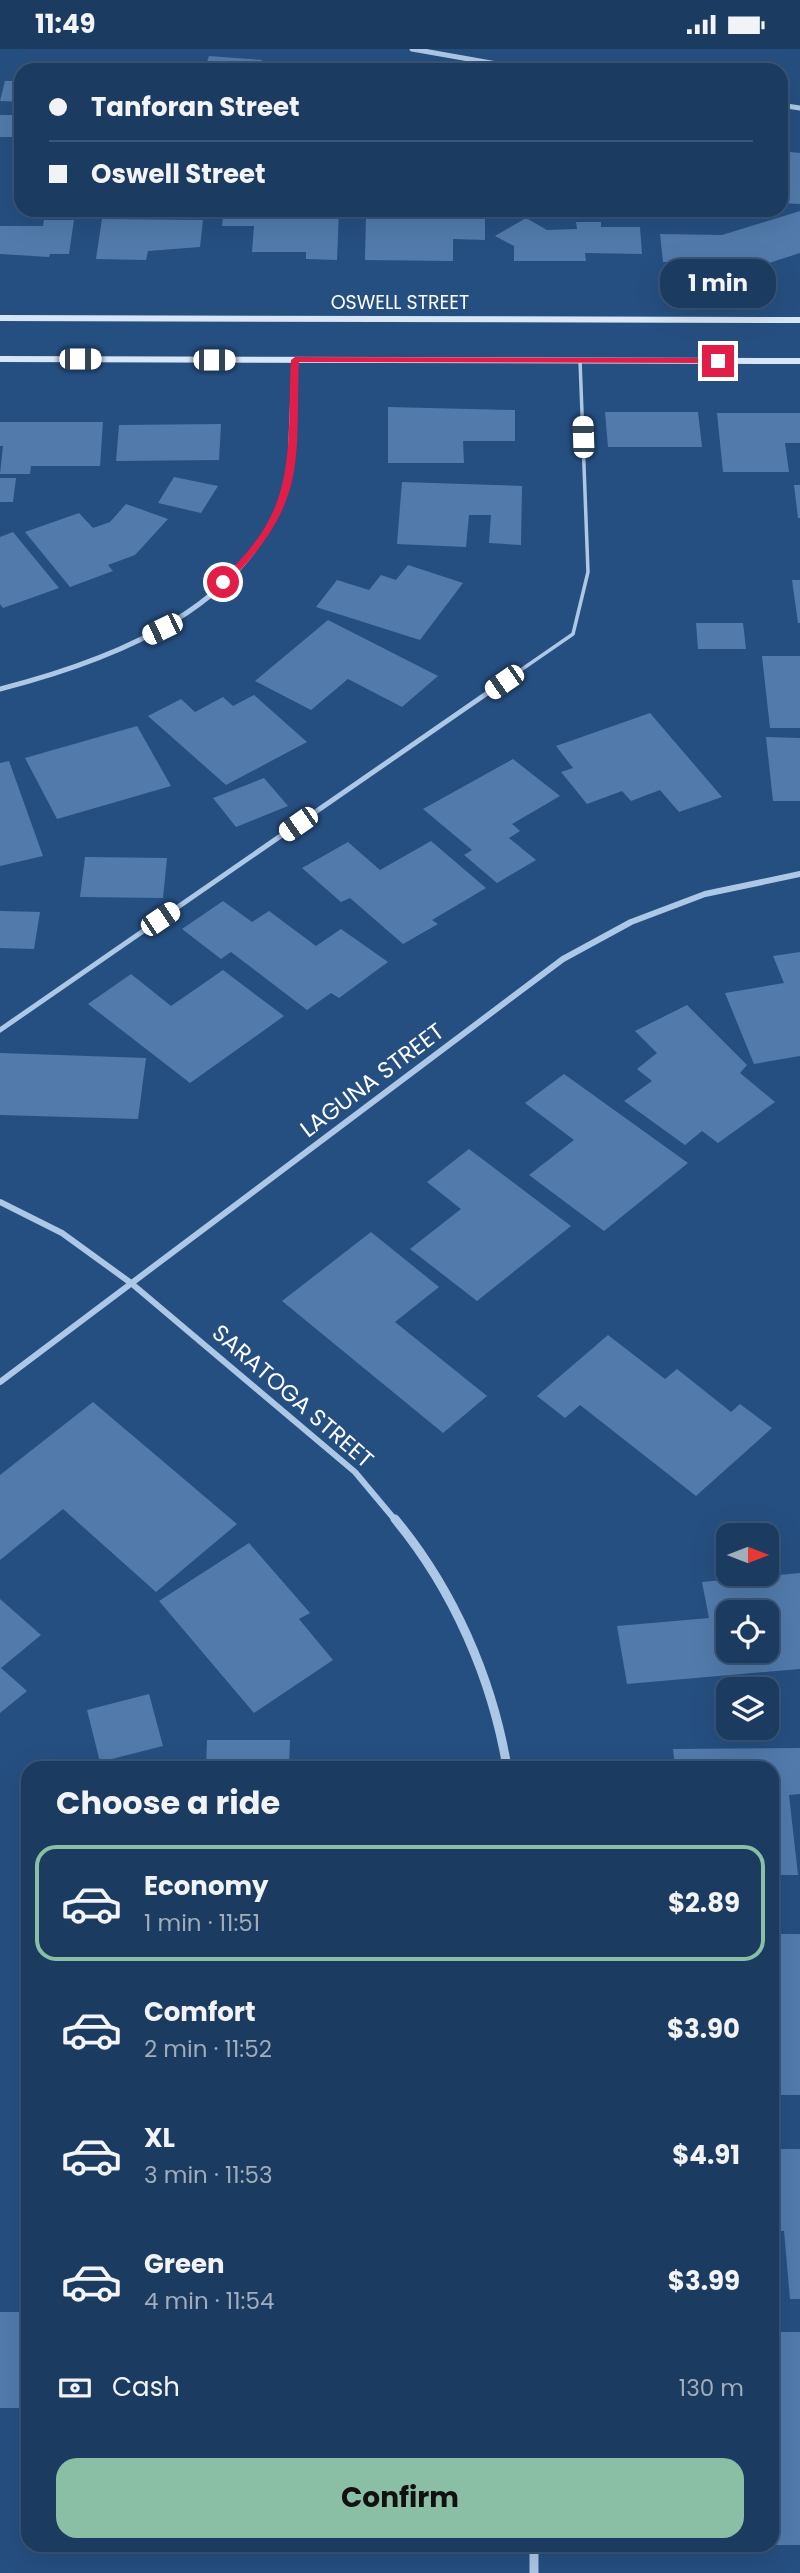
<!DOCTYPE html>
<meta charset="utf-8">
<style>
:root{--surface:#1c3b61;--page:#29466a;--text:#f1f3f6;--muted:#a0adbd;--line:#3a5576;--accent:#8abfa5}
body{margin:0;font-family:Poppins,sans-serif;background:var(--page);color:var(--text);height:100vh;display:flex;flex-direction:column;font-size:26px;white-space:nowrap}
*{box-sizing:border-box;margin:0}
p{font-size:23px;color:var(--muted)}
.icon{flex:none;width:38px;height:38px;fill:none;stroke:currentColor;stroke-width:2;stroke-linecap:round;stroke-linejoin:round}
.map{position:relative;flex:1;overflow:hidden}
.drawer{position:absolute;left:21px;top:1712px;width:758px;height:791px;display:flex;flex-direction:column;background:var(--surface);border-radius:21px;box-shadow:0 7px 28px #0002,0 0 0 2px var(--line)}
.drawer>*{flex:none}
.guide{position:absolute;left:14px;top:14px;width:774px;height:154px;border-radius:21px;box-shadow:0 7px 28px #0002,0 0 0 2px var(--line);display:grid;align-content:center;height:154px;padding:0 35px;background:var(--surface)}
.needle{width:46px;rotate:90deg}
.controls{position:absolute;left:716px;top:1474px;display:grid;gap:14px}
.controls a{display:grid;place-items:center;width:63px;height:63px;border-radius:14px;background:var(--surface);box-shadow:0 7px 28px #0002,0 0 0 2px var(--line);font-size:35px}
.end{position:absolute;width:32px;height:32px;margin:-16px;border:9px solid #e11d48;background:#fff;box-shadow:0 0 0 4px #fff}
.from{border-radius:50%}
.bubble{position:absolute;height:49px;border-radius:21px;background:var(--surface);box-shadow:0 7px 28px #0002,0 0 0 2px var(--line);font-size:23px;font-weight:700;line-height:49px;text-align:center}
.car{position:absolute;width:21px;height:42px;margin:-21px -10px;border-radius:9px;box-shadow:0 0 5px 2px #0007;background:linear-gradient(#fff 24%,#345 0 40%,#fff 0 76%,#345 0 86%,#fff 0)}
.guide b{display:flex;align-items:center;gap:24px;height:66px;font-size:26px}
.guide b+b{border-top:2px solid var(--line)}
.guide i{width:18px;height:18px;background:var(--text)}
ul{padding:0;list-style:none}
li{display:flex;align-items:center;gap:21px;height:116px;margin:0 14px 10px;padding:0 21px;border:4px solid transparent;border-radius:21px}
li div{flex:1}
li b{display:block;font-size:26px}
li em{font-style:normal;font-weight:700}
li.active{border-color:var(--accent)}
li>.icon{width:63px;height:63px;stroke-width:1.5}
h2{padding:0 35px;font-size:32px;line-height:84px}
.pay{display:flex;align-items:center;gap:18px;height:77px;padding:0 35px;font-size:26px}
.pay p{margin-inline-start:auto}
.action{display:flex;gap:14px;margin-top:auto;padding:14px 35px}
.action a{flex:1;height:80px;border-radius:21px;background:var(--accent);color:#111;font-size:28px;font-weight:700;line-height:80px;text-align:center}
.status{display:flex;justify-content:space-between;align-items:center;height:49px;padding:0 35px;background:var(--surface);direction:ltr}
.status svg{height:19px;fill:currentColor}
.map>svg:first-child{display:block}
</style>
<div class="status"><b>11:49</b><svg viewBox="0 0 49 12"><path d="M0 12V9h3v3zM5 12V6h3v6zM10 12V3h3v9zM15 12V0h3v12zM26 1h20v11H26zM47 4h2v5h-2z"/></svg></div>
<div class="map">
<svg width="800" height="2524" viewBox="0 0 800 2524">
<rect width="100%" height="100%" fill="#264f81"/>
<path fill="#527bac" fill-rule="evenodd" d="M209 7 262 11 259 21H204Z
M42 12 90 13V16L113 17 112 21H25L26 17H41Z
M5 32H21V53L0 52Z
M0 66H21V88H0Z
M780 102 800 104V155L780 154V127H785L786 123 780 122Z
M224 161H339L337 211 306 210V203H252L254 177H222Z
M441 161H485V191L453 190V212L365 211 366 165H441Z
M800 162V204L769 214 663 213 660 185 722 186Z
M526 169 547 181 577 180 576 173H601V178H640L642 205 585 204 586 212H514V197L495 187Z
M102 170 203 171 200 198 148 202 146 211 96 210Z
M44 171H74L69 205H50L49 208 0 205V177H43Z
M388 358 515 361V392H463L464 414H388Z
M605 363H698L702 398H608Z
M717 364H800V394H785L789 423H723Z
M0 373H103L100 417H31L30 425H0L3 397H0Z
M221 375 219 411 116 412 119 376Z
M174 428 218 437 201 464 158 454Z
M0 429H16L13 453H0Z
M402 433 522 437 521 496 489 494 491 466H469L466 498 397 495Z
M794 436H800V469H798Z
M126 455 168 470 135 506 108 516 113 522 70 538 25 483 79 464 93 479 110 473Z
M13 483 59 539 3 559 0 555V488Z
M408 516 463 534 420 591 316 558 337 531 369 541 381 526 396 531Z
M792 531H800V574H798Z
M328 571 438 627 402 658 348 630 311 661 255 632Z
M696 574H743L746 600H698Z
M762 607H800V679H770Z
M254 646 307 693 226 736 148 667 181 650 195 663 223 648 233 657Z
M650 664 722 748 679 763 660 741 631 752 622 742 587 755 561 723 573 719 556 697Z
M137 677 171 737 57 770 25 709Z
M766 688 800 689V752H773Z
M513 710 560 747 512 775 520 782 509 789 536 811 497 834 464 806 472 801 423 760Z
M9 712 43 807 0 817V714Z
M264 729 288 757 236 778 213 749Z
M431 792 486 839 432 871 438 875 403 895 350 849 341 853 302 819 348 793 380 821Z
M85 808 167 809 163 849 80 848Z
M223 852 252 873 269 862 316 897 341 880 388 913 339 949 331 944 307 961 231 903 221 910 182 880Z
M0 862 40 863 34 900 0 899Z
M800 903V1007L754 1015 725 944 784 934 773 907Z
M223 921 284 967 190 1034 88 955 131 925 171 957Z
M687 956 747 1016 740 1024 775 1053 718 1094 702 1082 685 1096 624 1052 652 1032 637 1020 657 1004 635 982Z
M0 1004 146 1009 138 1070 0 1066Z
M564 1025 688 1114 604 1182 529 1126 574 1091 525 1054Z
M469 1100 571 1177 477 1252 410 1200 461 1160 427 1133Z
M371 1183 439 1238 395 1273 487 1347 443 1384 282 1252Z
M608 1286 665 1330 677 1320 731 1363 740 1355 772 1379 696 1447 580 1356 565 1369 537 1347Z
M93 1353 237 1475 156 1543 63 1460 0 1511V1426Z
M249 1494 310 1564 299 1570 333 1611 254 1664 159 1552Z
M800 1524V1620L627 1635 617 1577 709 1569 702 1533ZM728 1563H766V1601H728Z
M0 1550 41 1586 1 1619 27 1642 0 1664Z
M149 1645 163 1697 100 1713 87 1661Z
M207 1691H290L289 1718H206Z
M800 1699V1745L789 1746 798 1826H772V1718H675L673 1700Z
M772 1885H800V2046H772Z
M772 2100H800V2250H790L784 2182H772Z
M0 2263H28V2359H0Z
M772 2283H800V2496H772Z"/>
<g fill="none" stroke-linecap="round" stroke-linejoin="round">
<path stroke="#adc8e7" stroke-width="3.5" d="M483 647 573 585 588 523 580 311"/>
<path stroke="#adc8e7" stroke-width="5" d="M0 981 486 645"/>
<path stroke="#adc8e7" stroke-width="5" d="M412 0 531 21
M780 56 800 59
M0 640C117 610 255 557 289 428 292 416 290 403 291 391 292 364 293 338 295 311"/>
<path stroke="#adc8e7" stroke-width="6" d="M0 1153 62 1184 131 1234 355 1423 396 1472
M0 1333 563 910 631 873 705 845 800 825"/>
<path stroke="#adc8e7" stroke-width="9" d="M395 1470C453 1540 492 1629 507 1718
M534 2496V2524"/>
<path fill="#d7e5f6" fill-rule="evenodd" d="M0 266 800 268V274L0 272Z
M0 307 800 309V315L0 313Z"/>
</g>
<path fill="#e11d48" d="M295 308 718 309 722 312 718 314 299 313C297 347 300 395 293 427 285 470 257 505 227 535H220V531C240 512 259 492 271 467 294 421 288 361 291 311Z"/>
<g text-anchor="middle" stroke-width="5" stroke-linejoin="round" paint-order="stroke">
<g font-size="19" fill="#fff" stroke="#264f81">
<text x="400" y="260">OSWELL STREET</text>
</g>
<g font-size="23" fill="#fff" stroke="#264f81">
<text transform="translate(372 1031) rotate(-37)" y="8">LAGUNA STREET</text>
<text transform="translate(293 1347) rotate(41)" y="8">SARATOGA STREET</text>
</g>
</g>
</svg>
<div class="controls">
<a><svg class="needle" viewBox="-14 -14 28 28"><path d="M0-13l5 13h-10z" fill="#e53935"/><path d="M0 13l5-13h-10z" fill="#a0adbd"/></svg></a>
<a><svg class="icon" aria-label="locate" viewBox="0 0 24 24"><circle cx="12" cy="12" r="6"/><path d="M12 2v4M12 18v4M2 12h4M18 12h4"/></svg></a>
<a><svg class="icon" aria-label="layers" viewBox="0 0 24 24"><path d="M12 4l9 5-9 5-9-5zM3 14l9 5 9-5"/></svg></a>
</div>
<i class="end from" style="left:223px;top:533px"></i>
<i class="end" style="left:718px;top:312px"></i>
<div class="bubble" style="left:660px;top:210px;width:116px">1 min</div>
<i class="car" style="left:80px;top:310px;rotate:90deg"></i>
<i class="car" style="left:214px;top:311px;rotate:90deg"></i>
<i class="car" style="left:583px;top:388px;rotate:358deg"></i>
<i class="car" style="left:162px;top:580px;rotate:244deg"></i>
<i class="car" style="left:504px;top:633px;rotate:235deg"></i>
<i class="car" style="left:298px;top:775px;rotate:235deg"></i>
<i class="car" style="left:160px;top:870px;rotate:56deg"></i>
<div class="guide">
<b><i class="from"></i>Tanforan Street</b>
<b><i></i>Oswell Street</b>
</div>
<section class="drawer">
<h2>Choose a ride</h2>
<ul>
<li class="active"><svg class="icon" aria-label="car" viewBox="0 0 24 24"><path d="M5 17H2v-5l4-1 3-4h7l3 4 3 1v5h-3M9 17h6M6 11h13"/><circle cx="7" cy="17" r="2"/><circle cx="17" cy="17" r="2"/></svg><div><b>Economy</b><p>1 min · 11:51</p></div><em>$2.89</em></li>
<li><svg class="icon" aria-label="car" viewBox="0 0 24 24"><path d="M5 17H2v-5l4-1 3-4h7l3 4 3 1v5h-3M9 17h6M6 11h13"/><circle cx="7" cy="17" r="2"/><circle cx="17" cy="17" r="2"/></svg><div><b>Comfort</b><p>2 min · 11:52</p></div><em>$3.90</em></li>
<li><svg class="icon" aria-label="car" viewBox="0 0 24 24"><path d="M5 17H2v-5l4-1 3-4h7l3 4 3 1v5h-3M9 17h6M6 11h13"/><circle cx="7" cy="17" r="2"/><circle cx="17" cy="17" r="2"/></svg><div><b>XL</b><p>3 min · 11:53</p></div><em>$4.91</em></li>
<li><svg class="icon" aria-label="car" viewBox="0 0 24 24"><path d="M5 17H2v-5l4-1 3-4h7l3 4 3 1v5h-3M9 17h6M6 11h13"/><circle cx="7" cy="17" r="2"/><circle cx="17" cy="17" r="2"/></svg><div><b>Green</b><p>4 min · 11:54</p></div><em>$3.99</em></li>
</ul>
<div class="pay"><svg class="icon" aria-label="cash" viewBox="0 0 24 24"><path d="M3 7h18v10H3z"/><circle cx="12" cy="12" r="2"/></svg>Cash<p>130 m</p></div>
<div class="action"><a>Confirm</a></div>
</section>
</div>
